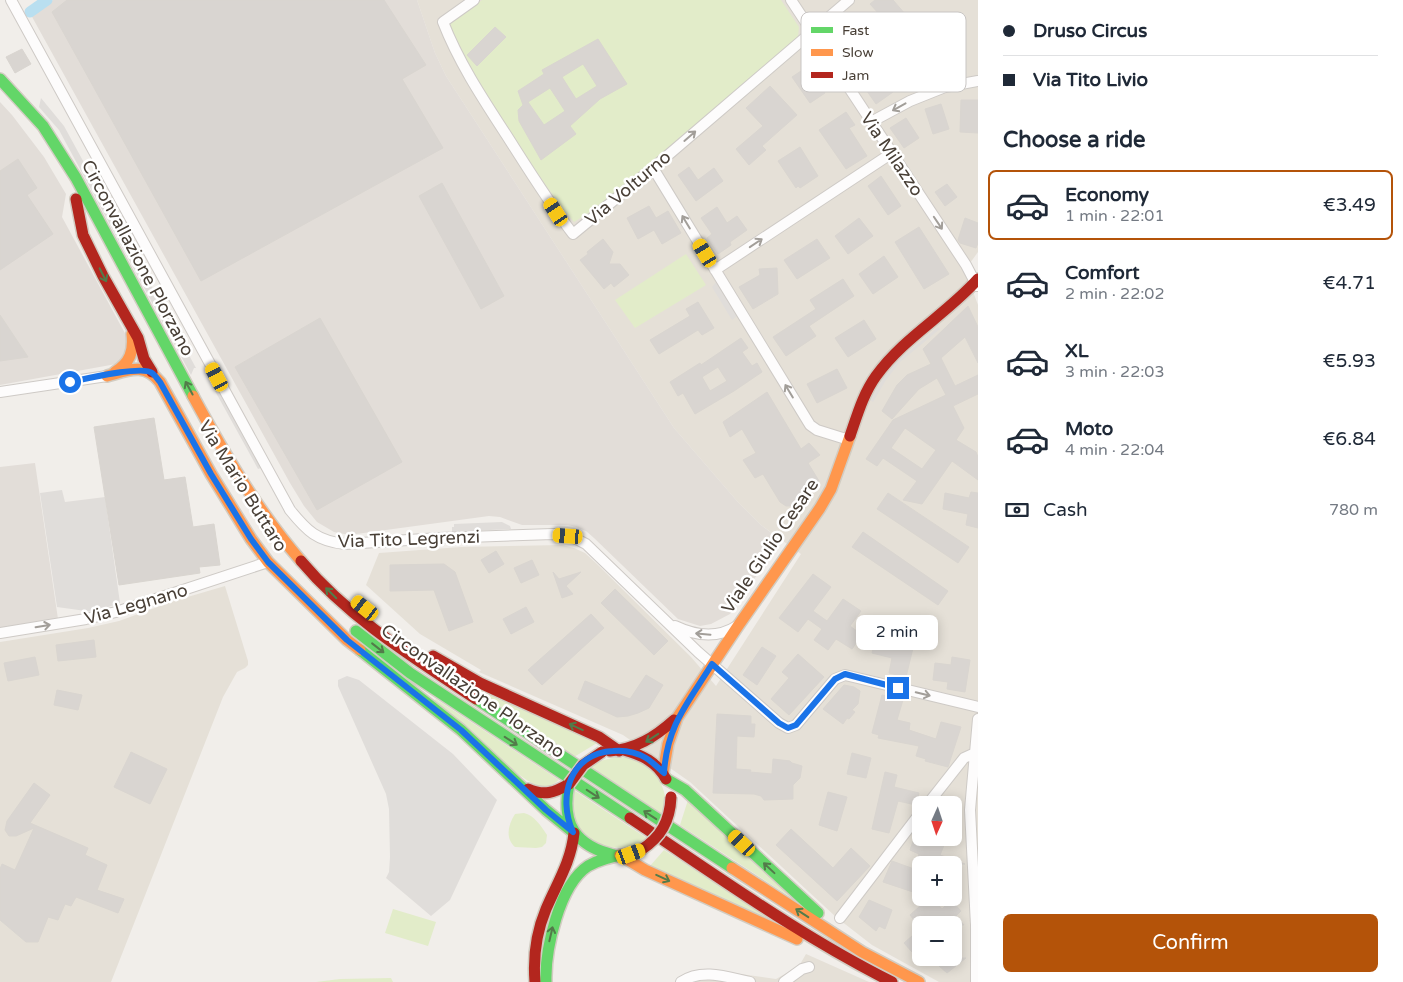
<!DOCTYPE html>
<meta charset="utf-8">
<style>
:root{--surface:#fff;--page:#f6f6f7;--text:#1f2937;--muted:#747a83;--line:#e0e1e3;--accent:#b45309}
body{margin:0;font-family:"Varela Round",sans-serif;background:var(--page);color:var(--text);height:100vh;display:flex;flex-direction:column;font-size:19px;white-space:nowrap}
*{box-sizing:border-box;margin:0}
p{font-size:16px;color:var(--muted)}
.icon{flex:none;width:28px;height:28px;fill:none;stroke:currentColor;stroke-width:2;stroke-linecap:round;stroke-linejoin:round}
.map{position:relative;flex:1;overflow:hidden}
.panel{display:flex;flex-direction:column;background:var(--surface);width:425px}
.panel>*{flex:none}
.banner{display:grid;align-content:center;height:110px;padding:0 25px;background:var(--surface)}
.needle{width:32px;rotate:183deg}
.buttons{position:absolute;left:912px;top:796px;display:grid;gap:10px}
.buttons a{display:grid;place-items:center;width:50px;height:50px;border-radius:8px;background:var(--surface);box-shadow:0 2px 12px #0003;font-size:25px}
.end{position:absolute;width:22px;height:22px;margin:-11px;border:6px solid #1a73e8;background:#fff;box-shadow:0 0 0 2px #fff}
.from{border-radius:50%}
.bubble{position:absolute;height:35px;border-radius:8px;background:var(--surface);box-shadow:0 2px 12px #0003;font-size:16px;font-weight:600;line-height:35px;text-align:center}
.car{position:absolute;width:15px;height:30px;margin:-15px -8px;border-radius:6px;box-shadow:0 0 4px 1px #0007;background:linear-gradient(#f5c518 24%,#345 0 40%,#f5c518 0 76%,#345 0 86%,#f5c518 0)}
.banner b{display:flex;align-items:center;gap:18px;height:48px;font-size:19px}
.banner b+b{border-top:1px solid var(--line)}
.banner i{width:12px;height:12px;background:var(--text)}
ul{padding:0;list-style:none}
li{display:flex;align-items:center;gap:15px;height:70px;margin:0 10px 8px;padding:0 15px;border:2px solid transparent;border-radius:8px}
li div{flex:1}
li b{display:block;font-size:19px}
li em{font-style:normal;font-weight:600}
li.selected{border-color:var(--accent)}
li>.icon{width:45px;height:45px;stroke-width:1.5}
h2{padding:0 25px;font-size:22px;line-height:60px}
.pay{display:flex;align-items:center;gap:12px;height:55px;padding:0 25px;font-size:19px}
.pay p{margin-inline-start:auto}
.button{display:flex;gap:10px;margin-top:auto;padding:10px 25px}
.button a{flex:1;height:58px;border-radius:8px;background:var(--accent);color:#fff;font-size:20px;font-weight:600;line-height:58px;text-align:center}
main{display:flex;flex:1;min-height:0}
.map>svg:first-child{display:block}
</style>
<main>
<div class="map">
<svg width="978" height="982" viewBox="0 0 978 982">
<rect width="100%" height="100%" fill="#f1eeea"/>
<path fill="#e5e0d7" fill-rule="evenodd" d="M417 0H978V252L965 270 978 305V982H939L872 945 836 917 690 782 623 735 479 672 481 670 420 634 366 585 379 553 461 547 562 545 574 548 585 553 597 564 691 657 716 686 801 554 761 525 737 501 674 428 446 76 435 53ZM921 805H954V838H921ZM921 865H954V898H921ZM921 925H954V958H921Z
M225 586 248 661V665L245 668 237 672 223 697 111 982H0V642L88 628 119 621 174 601Z
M806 954 869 982H675L679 977 690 972 704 969 776 979 799 966Z"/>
<path fill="#e2ddd8" d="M53 0H417L435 53 446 76 674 428 737 501 761 525 781 540 730 614 711 624 700 626 678 619 594 538 586 531 576 527 568 525H522L500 517 489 516 349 535 334 532 317 522 304 506 290 483 31 15Z
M0 102 12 115 44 157 66 194 62 217 127 337V347L125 355 116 364 0 385Z
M35 463 58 619 0 628V467Z"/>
<path fill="#e2ecc9" d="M482 0H781L799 27 798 37 657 158C632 183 604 204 574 222 544 186 520 147 495 108 478 80 461 54 449 23Z
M686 254 706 285 635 328 615 300Z
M456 676 597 743 574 757Z
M436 699 559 780C552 787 542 788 534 784 510 772 491 748 471 730 460 720 447 711 434 701Z
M616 757C621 758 627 757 632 758 648 762 662 779 665 796 666 802 664 810 664 816L589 767 600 761Z
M575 791 648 839C621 856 583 848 574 815 572 808 572 798 575 791Z
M688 800 801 904 680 825Z
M524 813C534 815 541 826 547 835L546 843 542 847 536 848 515 847C505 838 508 825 515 814Z
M664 850 781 925 650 866Z
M393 909 436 922 428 946 385 933Z
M391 978 393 982H316L340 979Z"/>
<path fill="#e0ddda" d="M41 98 64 126 196 368H194L191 375 59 130 39 107Z
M717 281 739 317 737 316 732 320 712 287Z
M938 327 940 329 900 362 886 380 873 402 870 400 883 378 898 360Z
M218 389 261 468 258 469 215 391Z
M62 490 65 502 105 497 120 603 93 612 57 607 40 493Z
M502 522 510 526 511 529 452 532V527H454V524Z
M347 676 359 680 453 754 497 800 450 900 431 916 386 878 389 872 390 857 389 809 386 794 338 686V680Z"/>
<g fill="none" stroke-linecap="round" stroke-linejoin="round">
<path stroke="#b9dff0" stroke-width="11" d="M30 12 47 0"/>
</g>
<path fill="#d9d5d1" stroke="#d9d5d0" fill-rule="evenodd" d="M67 0H384L426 65 402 79 443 148 201 281 52 12Z
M875 0H893L906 15 891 27 870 4Z
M495 27 506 37 477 66 467 55Z
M598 39 627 84 600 99 570 126 576 134 541 160 519 121 518 110 523 105 518 91 544 74 542 70ZM583 64 597 86 576 99 562 77ZM550 88 565 111 544 125 528 102Z
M22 49 31 64 15 73 6 57Z
M807 67 825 93 810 103 792 77Z
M878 70 893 92 876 104 860 81Z
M770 86 797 115 762 146 766 150 749 165 736 149 763 126 746 108Z
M961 100H978V133L960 132Z
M941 104 949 129 933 134 925 109Z
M846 112 855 125 849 128 867 156 846 169 819 130Z
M906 118 919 138 904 148 890 128Z
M800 147 818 176 800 188 798 186 796 188 778 161Z
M18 159 37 188 27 195 53 234 0 270V171Z
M689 167 698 180 714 168 723 181 696 201 678 175Z
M881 176 901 206 888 215 868 186Z
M442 183 504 296 481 309 419 196Z
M947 184 957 197 945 206 935 192Z
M649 206 656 218 668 211 681 233 662 244 654 230 638 239 627 218Z
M717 207 727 223 737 216 747 230 730 242 731 245 718 254 707 238 712 234 701 218Z
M859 218 873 236 848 254 835 236Z
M965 218 978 223V243L976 248 960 243 958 240Z
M919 227 949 274 924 289 895 242Z
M603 239 613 252 609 264H620L629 275 614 287 611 283 604 289 580 260 588 254 587 252Z
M817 239 830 258 797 279 784 260Z
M884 256 898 277 873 294 859 274Z
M777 268 778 294 753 309 739 287 760 275 759 269Z
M843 279 854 296 809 326 816 336 786 356 773 337 816 309 810 300Z
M698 302 714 328 702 335 698 330 659 354 650 340 690 316 686 309Z
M968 306 978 327V363L965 337 941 358 955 386 978 375V394L953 406 964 428 956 440 976 452 978 457V480L952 461 922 504 903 500 917 481 883 458 877 466 866 459 893 420 946 395 937 378 919 389 892 419 882 411 897 385 907 375 931 364 923 349ZM905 428 936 450 922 469 891 448Z
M0 315 28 357 0 361Z
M320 318 402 462 317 510 235 367Z
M864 320 876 339 848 357 835 338Z
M741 338 748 348 742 352 752 366 757 363 762 372 734 391 695 414 683 393 678 396 670 382 700 363 701 365ZM718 367 727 381 710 391 702 377Z
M837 369 847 388 817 403 807 384Z
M767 392 801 449 809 443 820 455 808 463 819 481 803 491 800 503 793 506H786L780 502 763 474 755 478 743 460 756 453 742 429 730 437 723 422Z
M154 418 164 480 185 477 193 527 214 524 220 565 199 567 200 573 119 585 94 427Z
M971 492 978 493V528L966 525 968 514 943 509 945 493 969 498Z
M888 493 969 547 958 563 877 509Z
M863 532 948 591 938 605 852 547Z
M496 551 504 564 489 573 481 560Z
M532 560 539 575 521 583 514 568Z
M444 564 455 572 473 622 449 631 434 590 390 591V565Z
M553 572 559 579 581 572 566 586 573 594 562 598Z
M813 574 831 587 813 611 827 621 843 599 861 611 850 626 862 635 852 649 836 639 828 650 814 640 822 629 808 619 798 632 779 618Z
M615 589 668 641 654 655 601 603Z
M526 607 534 622 511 634 503 619Z
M591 614 604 628 542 685 528 670Z
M891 628 919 634 915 648H913L906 677 889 673 892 658 872 653 876 638 888 641Z
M94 640 96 657 58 661 56 645Z
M762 647 776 656 757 685 743 675Z
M798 654 824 677 789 715 771 699 789 678 782 672Z
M35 657 39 675 8 681 4 663Z
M952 657 970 660 965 692 947 689 948 682 933 680 935 663 951 665Z
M646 675 663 685 649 708 638 713 628 716 617 717 578 699 585 681 630 699Z
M844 685 854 687 860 691 858 704 852 710 855 712 849 719 847 718 843 724 823 709Z
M57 690 82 695 78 710 54 705Z
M882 695 903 700 897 720 910 723 909 730 936 739 941 722 961 727 948 767 925 761 926 759 916 756 919 746 878 738 879 735 872 733Z
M717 714 751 716V724H755L754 737 737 736 736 769 751 770 750 772 772 774 773 759 790 761 792 763 802 766 800 778 793 785V799L764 800 761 796 754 794 713 793Z
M131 752 167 769 150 804 114 787Z
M852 753 871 758 866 778 847 774Z
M885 772 897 775 894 787 919 793 916 805 898 801 889 833 872 829Z
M34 783 50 795 30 823 88 848 85 855 107 865 97 890 124 899 118 913 76 897 71 906 65 904 58 920 48 917 38 942H26L0 920V869L2 864 15 870 34 828 16 836H9L5 830 7 821Z
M828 792 847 797 837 831 819 825Z
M791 829 833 868 851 848 870 866 837 901 776 845Z
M916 833 921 835V838H947L940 855 965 864 921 865V887L919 894 883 882 892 861 914 869 919 854 910 850Z
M929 898H932L942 909 951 900 961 911 956 916 964 925H918L910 915Z
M869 900 892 910 885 929 879 926 876 931 859 917Z
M921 928V962L904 943Z
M930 958H966L947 973Z"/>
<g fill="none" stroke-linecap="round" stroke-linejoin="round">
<defs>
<path id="street" d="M11 0 290 510C307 531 317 541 345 544L440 538 553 534C566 535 574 537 586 544L698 652 779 723 788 728 796 725 835 679 845 675 978 707
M474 0 443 22C459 63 483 99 507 136 528 169 549 203 573 234L653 168 849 0
M791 0 966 265 977 286
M871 122 910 101 945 87 978 81
M653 168 810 425 817 430 849 440
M715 270 892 153
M0 392 107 376
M675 626C696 636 717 639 737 626
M0 633 86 619 116 612 268 562
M927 805 964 758 975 753
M840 918 921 812
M681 982C702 968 727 977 750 982
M784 982 802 969 809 967
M976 982V925L970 810 978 719"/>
<path id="fast" d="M0 79 43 126 76 178 193 396
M356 631 410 673 630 818
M360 650 461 730 546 810 573 832
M476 699 732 868
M666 779 685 790 818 913
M569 784C561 823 575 846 614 855
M546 982C545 950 559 885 588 866 600 859 614 856 628 854"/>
<path id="slow" d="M115 372C130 363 134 351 132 334
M107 376C129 370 144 362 160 382L211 474 251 539 268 562 347 640 360 650
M193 396C225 455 257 510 301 561
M663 773 668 744 677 718 738 626 820 508 831 489 850 436
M620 855 645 870 797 939
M732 868 862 952 919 982"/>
<path id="jam" d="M76 199 83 235 103 276 138 338 144 359 152 372
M850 436C857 416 863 394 876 376 903 338 947 314 978 279
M301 561C350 619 414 658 476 699
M433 656 480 683 599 737 619 751
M624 750C642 755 657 762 666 779
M610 751C636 749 655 737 674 720
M528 789C544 796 554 793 569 784
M630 818C716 875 800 936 892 982
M535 982C533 957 536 933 546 909 557 883 571 862 574 833"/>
</defs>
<use href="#street" stroke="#cecac6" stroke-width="12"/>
<use href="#fast" stroke="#d2ccc2" stroke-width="14"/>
<use href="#slow" stroke="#d2ccc2" stroke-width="14"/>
<use href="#jam" stroke="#d2ccc2" stroke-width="14"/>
<use href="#street" stroke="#fdfcfc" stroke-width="10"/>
<use href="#fast" stroke="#63d668" stroke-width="11"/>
<use href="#slow" stroke="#ff974d" stroke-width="11"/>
<use href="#jam" stroke="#b3261e" stroke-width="11"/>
<defs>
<path id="jam-bridge" d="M569 784 583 765 602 752
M641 850C661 837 670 821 671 797"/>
</defs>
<use href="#jam-bridge" stroke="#d2ccc2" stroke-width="14" stroke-linecap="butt"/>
<use href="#jam-bridge" stroke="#b3261e" stroke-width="11"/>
</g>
<defs><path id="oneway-shaft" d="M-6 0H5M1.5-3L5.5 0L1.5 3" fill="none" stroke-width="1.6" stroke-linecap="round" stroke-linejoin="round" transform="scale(1.25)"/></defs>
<g stroke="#a29e99">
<use href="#oneway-shaft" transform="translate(899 107) rotate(151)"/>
<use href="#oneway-shaft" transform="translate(690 136) rotate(-41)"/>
<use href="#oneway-shaft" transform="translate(686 222) rotate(-121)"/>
<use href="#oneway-shaft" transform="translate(938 223) rotate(56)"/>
<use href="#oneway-shaft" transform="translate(756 243) rotate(-34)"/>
<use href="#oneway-shaft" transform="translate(789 391) rotate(-121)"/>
<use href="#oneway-shaft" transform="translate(43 626) rotate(-9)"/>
<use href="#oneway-shaft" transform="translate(703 634) rotate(-175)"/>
<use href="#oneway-shaft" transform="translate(923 694) rotate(14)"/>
</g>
<g stroke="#537b4a">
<use href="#oneway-shaft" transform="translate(103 275) rotate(63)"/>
<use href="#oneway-shaft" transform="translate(189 388) rotate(-119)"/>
<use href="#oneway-shaft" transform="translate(331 593) rotate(-135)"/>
<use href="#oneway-shaft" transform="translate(378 648) rotate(38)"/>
<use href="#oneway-shaft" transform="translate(576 727) rotate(-155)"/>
<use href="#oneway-shaft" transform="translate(652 738) rotate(147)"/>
<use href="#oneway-shaft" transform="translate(511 741) rotate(33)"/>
<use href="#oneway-shaft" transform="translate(593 794) rotate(33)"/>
<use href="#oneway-shaft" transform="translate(650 815) rotate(-147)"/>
<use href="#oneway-shaft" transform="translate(769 868) rotate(-137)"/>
<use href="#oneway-shaft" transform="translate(663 878) rotate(25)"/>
<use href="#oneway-shaft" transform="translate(802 913) rotate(-147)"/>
<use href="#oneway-shaft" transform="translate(551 934) rotate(-77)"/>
</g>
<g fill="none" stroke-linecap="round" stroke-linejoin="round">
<path stroke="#1a73e8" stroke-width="6" d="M70 382C85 379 143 365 152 373 155 375 158 380 160 382L211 474 251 539 268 562 347 640 461 730 546 810 573 832C557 797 570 753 613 751 625 750 636 752 646 758 653 762 658 768 664 773 667 725 688 703 712 664L779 723 788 728 796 725 835 679 845 674 898 688"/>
</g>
<g text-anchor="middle" stroke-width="5" stroke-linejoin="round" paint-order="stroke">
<g font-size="18" fill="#483f36" stroke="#fff">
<text transform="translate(892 154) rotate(56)" y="6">Via Milazzo</text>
<text transform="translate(628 188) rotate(-40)" y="6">Via Volturno</text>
<text transform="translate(138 258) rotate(62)" y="6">Circonvallazione Plorzano</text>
<text transform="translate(243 486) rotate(58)" y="6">Via Mario Buttaro</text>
<text transform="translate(409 539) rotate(-2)" y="6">Via Tito Legrenzi</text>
<text transform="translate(770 546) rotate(-56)" y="6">Viale Giulio Cesare</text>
<text transform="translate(136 604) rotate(-16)" y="6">Via Legnano</text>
<text transform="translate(473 691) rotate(35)" y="6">Circonvallazione Plorzano</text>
</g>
</g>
<rect x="801" y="12" width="165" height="80" rx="8" fill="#fff" stroke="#c8c5c3" stroke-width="1"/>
<rect x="811" y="27" width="22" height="6" fill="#63d668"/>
<rect x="811" y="49" width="22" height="7" fill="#ff974d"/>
<rect x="811" y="72" width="22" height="6" fill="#b3261e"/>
<g font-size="14" fill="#483f36">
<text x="842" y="35">Fast</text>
<text x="842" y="57">Slow</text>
<text x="842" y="80">Jam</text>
</g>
</svg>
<div class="buttons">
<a><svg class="needle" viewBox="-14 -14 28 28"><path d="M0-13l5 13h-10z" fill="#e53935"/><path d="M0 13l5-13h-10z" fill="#747a83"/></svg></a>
<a>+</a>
<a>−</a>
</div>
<i class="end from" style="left:70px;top:382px"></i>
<i class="end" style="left:898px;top:688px"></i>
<div class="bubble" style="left:856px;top:615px;width:82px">2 min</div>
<i class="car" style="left:556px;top:212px;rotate:327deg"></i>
<i class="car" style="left:705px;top:253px;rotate:329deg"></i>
<i class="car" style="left:217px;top:377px;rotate:332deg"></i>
<i class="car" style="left:568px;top:536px;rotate:274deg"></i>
<i class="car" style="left:365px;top:608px;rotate:308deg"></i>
<i class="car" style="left:742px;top:843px;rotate:313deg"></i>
<i class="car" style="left:631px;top:854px;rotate:70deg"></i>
</div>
<section class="panel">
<div class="banner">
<b><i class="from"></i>Druso Circus</b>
<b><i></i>Via Tito Livio</b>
</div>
<h2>Choose a ride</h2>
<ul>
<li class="selected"><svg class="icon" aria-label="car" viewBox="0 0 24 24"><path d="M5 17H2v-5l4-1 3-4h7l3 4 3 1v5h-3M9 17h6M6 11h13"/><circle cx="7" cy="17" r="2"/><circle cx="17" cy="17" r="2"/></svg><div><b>Economy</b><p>1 min · 22:01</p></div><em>€3.49</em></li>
<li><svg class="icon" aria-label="car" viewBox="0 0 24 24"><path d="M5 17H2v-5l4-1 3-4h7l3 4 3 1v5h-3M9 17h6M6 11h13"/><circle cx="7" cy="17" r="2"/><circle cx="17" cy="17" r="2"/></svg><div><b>Comfort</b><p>2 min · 22:02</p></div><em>€4.71</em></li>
<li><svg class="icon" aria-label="car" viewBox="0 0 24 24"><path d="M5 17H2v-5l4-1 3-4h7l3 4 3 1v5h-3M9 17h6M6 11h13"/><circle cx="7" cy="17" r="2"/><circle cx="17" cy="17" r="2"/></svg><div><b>XL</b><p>3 min · 22:03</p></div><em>€5.93</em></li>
<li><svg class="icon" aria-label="car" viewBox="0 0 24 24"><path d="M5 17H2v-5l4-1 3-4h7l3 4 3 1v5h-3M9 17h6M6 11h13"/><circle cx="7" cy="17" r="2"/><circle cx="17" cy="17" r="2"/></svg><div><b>Moto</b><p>4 min · 22:04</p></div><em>€6.84</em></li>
</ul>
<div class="pay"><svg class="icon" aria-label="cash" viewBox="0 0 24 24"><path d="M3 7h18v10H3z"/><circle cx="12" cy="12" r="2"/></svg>Cash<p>780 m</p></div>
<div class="button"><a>Confirm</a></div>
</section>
</main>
